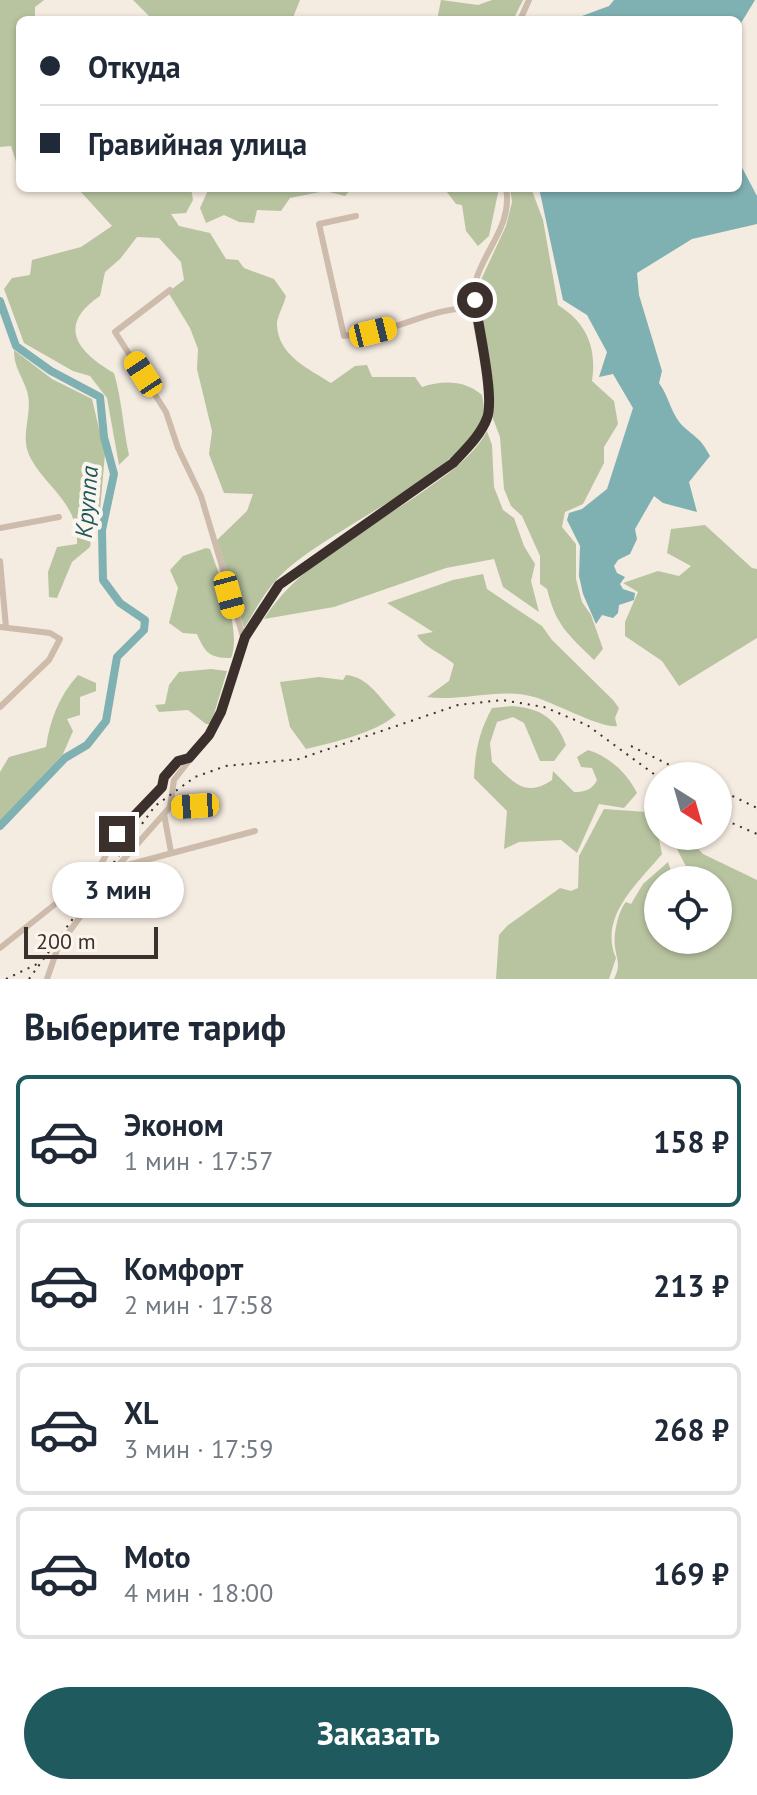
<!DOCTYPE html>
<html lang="ru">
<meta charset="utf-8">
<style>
:root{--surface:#fff;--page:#f2f2f3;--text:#1f2937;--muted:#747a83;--line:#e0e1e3;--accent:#1f5a5e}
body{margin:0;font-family:"PT Sans",sans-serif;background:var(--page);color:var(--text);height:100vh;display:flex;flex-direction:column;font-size:30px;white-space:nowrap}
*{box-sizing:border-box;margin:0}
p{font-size:26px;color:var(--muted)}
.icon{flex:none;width:44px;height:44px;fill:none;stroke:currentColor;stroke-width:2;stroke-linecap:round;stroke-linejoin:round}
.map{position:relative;height:979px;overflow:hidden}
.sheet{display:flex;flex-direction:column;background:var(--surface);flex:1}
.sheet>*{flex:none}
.banner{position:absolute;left:16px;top:16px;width:726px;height:176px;border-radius:12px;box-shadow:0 2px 6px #0004;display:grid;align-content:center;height:176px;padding:0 24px;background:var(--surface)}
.needle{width:52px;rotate:143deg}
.buttons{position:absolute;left:644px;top:762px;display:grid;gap:16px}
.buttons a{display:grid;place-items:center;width:88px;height:88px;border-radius:50%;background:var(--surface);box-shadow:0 2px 6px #0004;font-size:40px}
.scale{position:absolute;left:24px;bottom:20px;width:134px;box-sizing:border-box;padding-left:8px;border:4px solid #3b302b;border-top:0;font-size:22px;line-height:28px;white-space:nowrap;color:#3b302b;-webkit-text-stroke:6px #fbf5ee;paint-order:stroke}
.end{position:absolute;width:36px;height:36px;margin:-18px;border:10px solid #3b302b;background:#fff;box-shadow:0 0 0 4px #fff}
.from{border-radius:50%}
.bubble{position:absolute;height:56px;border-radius:28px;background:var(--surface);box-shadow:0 2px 6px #0004;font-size:26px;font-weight:600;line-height:56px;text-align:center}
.car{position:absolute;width:24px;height:48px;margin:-24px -12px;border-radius:10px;box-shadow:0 0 6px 2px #0007;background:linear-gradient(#f5c518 24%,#345 0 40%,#f5c518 0 76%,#345 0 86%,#f5c518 0)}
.banner b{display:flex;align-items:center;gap:28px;height:76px;font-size:30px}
.banner b+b{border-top:2px solid var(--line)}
.banner i{width:20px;height:20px;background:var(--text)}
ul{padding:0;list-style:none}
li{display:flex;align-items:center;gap:24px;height:132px;margin:0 16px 12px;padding:0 8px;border:4px solid var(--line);border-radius:12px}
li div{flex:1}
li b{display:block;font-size:30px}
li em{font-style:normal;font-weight:600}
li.selected{border-color:var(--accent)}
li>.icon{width:72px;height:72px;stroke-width:1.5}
h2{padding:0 24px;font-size:36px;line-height:96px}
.cta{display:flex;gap:16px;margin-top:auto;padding:16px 24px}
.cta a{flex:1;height:92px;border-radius:48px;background:var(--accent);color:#fff;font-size:32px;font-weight:600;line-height:92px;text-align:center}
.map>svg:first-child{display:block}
</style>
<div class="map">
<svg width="757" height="979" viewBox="0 0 757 979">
<rect width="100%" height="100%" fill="#f4ebe1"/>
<path fill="#b8c4a0" d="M0 0H44L35 7V20H20V174L11 146 0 147Z
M133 0H300L292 20H153Z
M441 0 478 5 492 0H523L513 20H437Z
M24 188H191L193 200 186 213 171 214 179 226 210 233 226 259 238 260 244 268 274 279 286 296C284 305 276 318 277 326 279 356 309 369 331 383L355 366 367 365 372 377H415L422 387C443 380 465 380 482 395 483 401 485 408 483 414 467 473 325 529 279 577 265 591 255 611 244 628L217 540 247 511 253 494 224 493 209 454 212 431 197 369 198 349 190 328 168 292 184 280 181 262 159 238 137 237 120 259 105 272 100 296C55 326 79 353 114 373 122 400 123 428 129 455L119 465 107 398 90 376 73 371 24 343 4 289 12 278 30 275 32 260 81 247 112 226 81 192Z
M209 188H352L345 196 325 191 290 198 281 211 257 210 254 223 239 222 224 215 206 223 200 208Z
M444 188H499L489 236 478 246 466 231 462 205 456 204Z
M510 188H531L543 220 558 305C587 323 597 348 592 381L614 401 618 424 604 447V463L583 504 565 512 562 527 576 544V579L582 602 591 615 603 649 594 660C568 634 556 626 547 589L540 584V556L522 516 511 506 504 489 500 437 492 416 493 381 479 307 480 282 506 226 512 202Z
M14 350 52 379 92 399 105 454 100 510 94 516 90 547 72 562 57 598 49 597 48 572 57 547 77 544C79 504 47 488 31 459 18 436 34 414 27 391 22 375 14 368 14 350Z
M487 431 492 445 494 487 503 510 514 518 524 546 535 564 531 581 539 612 503 587 494 559 446 568 334 607 264 619C297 566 364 531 415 497 442 478 471 460 487 431Z
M705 525 752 568 757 569V638L679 686 662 661 625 636V622L638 592 623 583 658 571 679 576 691 566 667 553 671 529Z
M206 548 210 549C220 577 242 632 231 658 210 658 205 653 197 634L183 633 169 623 178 588 170 570 183 556Z
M483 574 487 589 542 626 552 640 613 700 619 708 615 718 617 726C602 729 553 702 534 697 500 687 462 702 427 697L449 681 454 664C443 654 423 647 417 635L433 632 387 603 453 580Z
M211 669 227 671 211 724H206L188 710 159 712 155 705 165 704 169 685 179 672Z
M78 675 96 683V691L80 697V715L67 719 73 731 63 754 0 821V772L9 757 46 747C50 720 59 696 78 675Z
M346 675C369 677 380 699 396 715 377 732 332 743 306 749L290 727 280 682 319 677 343 680Z
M512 706C540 708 556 718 566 745L554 761H540L524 723 513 717 497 722 490 743 492 762C513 781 524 799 552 780L553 771 574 792C585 792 592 790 597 780L592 768 581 767 577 757 588 750C610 757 627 773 637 793L624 808 599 804 577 853 561 840 519 842 504 849 507 811 474 778C475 751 479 732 492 708Z
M604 809 647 812 658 834 662 854C638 883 598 917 616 958L609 979H496L499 935 507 926 560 888 571 891 578 888 579 856Z
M680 836H686L703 854 757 880V979H614C621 965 617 961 615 947 613 935 618 911 626 902L631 904 643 884 668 862 674 880H658V940H718V908H722L718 902V880H693L677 849Z"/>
<path fill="#7fb0b2" d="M614 0H755L738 28V20H571L609 6Z
M738 160 757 196V224L692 239 637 273 639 295 662 371 659 383C668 395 671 412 680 423 693 437 699 435 710 456L689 482 697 512 663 503 654 496 635 529 637 539 630 554 618 560 614 566 617 573 625 577 620 584 623 589 635 593 634 600 619 605 618 613 613 618 602 615 596 624 583 594 579 576 580 546 567 520 569 513 582 509 607 489 633 408 613 374 599 377 607 352 587 315 563 300 539 188H738Z"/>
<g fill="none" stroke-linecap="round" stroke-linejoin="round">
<path stroke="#7fb0b2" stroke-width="8" d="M0 301 16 346 51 371 100 397 104 437 114 474 102 530 103 580 120 603 145 620 144 630 117 657 106 721 87 745 65 758 0 826"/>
<path stroke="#cdbbac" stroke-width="6" d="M520 20 529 0
M356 216 319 224 344 336C359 334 374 332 389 328 415 321 449 304 476 310
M170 290 115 332 166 412 178 448 201 496 244 640
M0 528 59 517
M0 561 6 627
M0 627 50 633 60 639 49 660 0 707
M170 807 195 806
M164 814 171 852
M116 868 255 831
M0 948 98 870 117 834 162 787C165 774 173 763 187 758
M47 979 58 947 116 868 170 807 174 780 209 735 221 712 245 637 279 585 453 463C465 449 485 432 488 413 495 374 465 317 476 280 485 249 513 224 506 188"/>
<path stroke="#3b302b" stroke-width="2" stroke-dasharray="2 6" stroke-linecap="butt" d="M631 746 692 776
M718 789 757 808
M718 817 757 834
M6 979 39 963
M29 979 155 806 195 777 226 766 299 759 458 705 502 700 544 707 587 725 658 777"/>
</g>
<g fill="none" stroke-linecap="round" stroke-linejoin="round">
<path stroke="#3b302b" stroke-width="10" d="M117 834 162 787 164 777 178 761 189 758 209 735 221 712 245 637 279 585 453 463C465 450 481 435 487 418 495 397 478 327 475 300"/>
</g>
<g text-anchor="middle" stroke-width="8" stroke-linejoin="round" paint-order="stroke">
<g font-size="24" font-style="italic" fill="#1f5a5e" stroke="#fbf5ee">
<text transform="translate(87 502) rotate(-85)" y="8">Круппа</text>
</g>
</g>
</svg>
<div class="buttons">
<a><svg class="needle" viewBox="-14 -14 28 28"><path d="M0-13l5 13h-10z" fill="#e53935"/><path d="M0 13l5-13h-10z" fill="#747a83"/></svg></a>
<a><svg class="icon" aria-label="locate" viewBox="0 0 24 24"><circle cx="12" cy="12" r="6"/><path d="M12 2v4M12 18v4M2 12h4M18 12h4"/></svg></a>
</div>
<div class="scale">200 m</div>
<i class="end from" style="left:475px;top:300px"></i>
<i class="end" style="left:117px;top:834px"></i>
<div class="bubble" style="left:52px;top:862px;width:132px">3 мин</div>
<i class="car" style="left:373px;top:332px;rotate:76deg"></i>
<i class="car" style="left:143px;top:374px;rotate:327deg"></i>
<i class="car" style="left:229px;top:595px;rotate:165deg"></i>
<i class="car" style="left:195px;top:806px;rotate:266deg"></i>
<div class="banner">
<b><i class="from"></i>Откуда</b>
<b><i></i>Гравийная улица</b>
</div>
</div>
<section class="sheet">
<h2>Выберите тариф</h2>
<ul>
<li class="selected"><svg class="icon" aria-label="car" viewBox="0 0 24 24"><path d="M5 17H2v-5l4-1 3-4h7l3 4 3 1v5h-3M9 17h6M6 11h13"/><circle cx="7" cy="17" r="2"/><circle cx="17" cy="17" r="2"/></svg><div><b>Эконом</b><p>1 мин · 17:57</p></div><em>158 ₽</em></li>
<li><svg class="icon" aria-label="car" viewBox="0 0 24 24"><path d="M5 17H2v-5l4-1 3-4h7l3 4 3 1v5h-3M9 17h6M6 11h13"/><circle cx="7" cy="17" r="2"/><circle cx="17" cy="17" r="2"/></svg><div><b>Комфорт</b><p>2 мин · 17:58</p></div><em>213 ₽</em></li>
<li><svg class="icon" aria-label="car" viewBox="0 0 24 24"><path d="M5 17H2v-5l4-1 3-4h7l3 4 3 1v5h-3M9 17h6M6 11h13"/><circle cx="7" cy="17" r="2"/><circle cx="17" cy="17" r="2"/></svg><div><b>XL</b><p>3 мин · 17:59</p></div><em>268 ₽</em></li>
<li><svg class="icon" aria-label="car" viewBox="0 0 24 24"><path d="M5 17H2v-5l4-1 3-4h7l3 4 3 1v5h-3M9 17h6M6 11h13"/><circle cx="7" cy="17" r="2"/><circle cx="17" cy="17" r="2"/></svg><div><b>Moto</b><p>4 мин · 18:00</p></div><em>169 ₽</em></li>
</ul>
<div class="cta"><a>Заказать</a></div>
</section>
